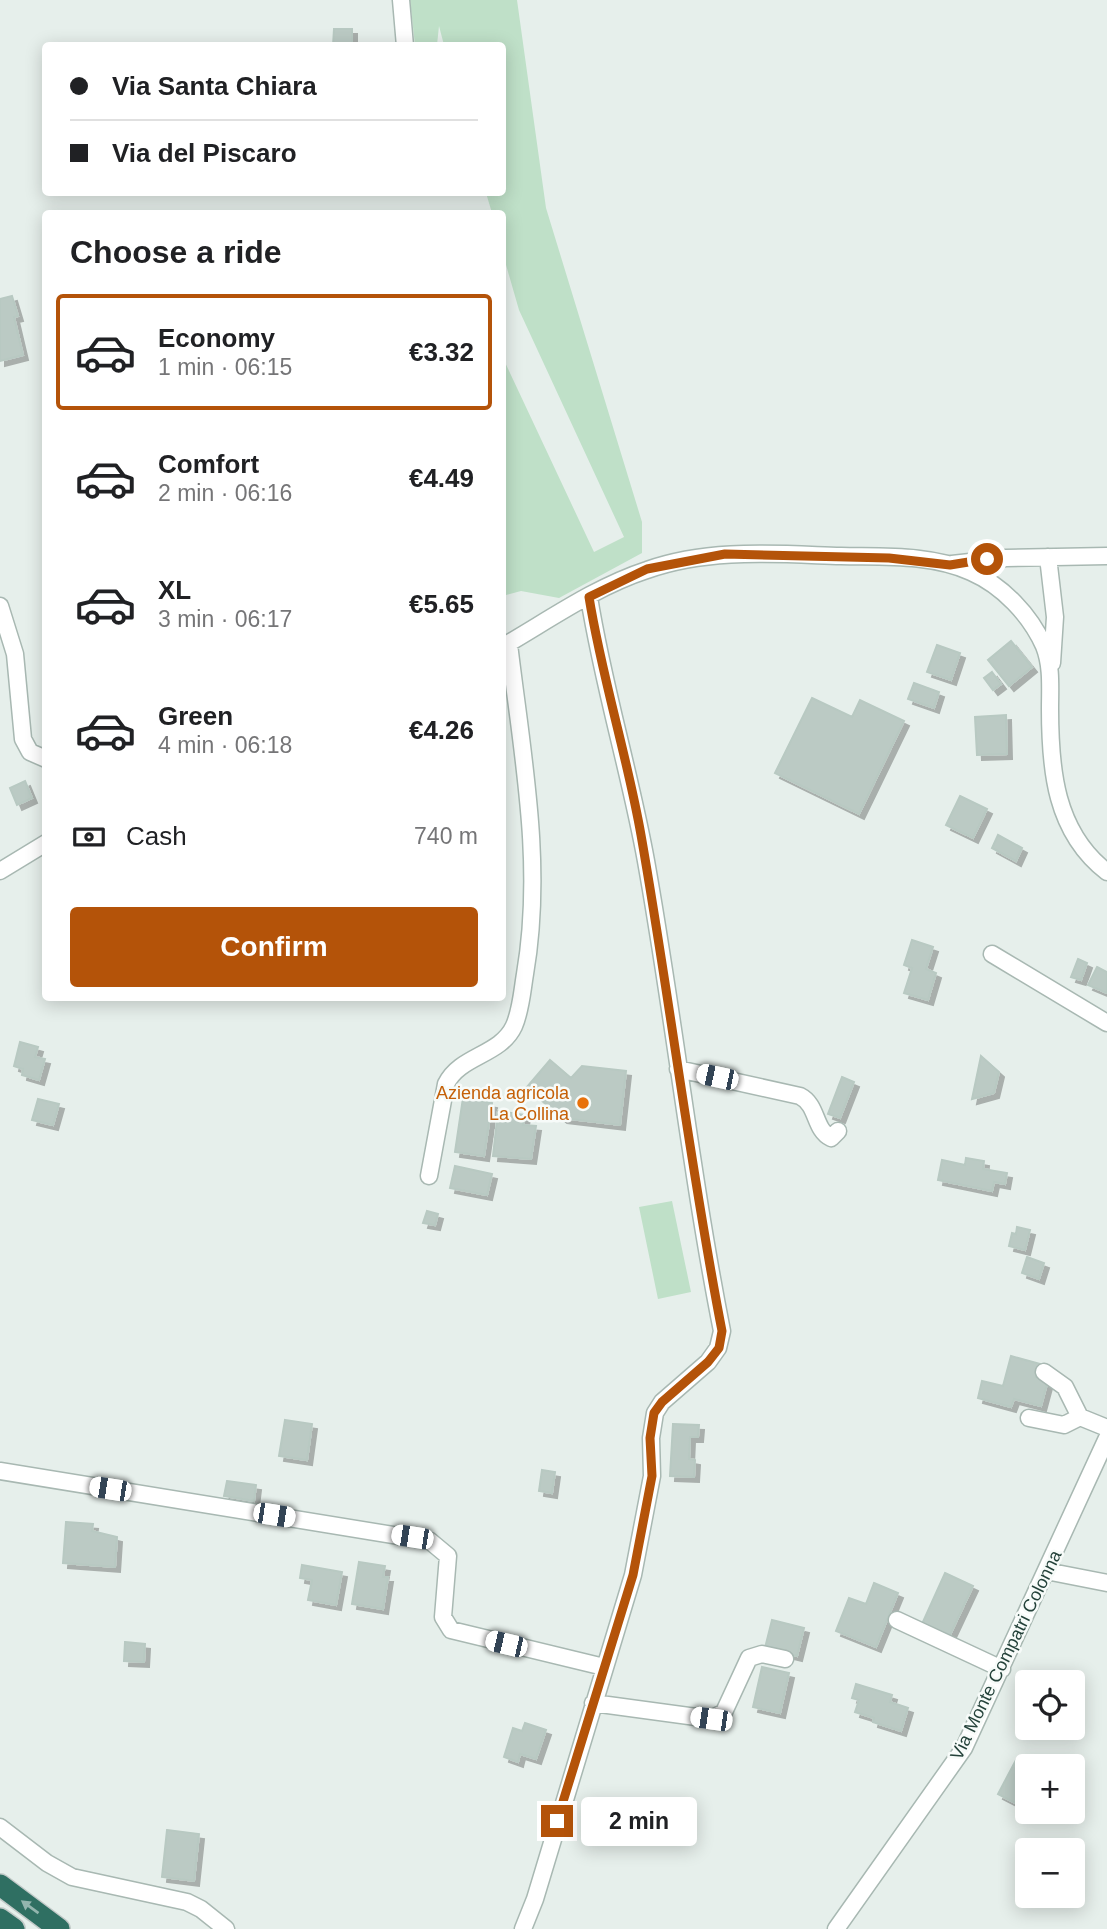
<!DOCTYPE html>
<meta charset="utf-8">
<style>
:root{--surface:#fff;--page:#f6f6f6;--text:#202124;--muted:#757577;--line:#e0e0e0;--accent:#b45309}
body{margin:0;font-family:Arial,sans-serif;background:var(--page);color:var(--text);height:100vh;display:flex;flex-direction:column;font-size:26px;white-space:nowrap}
*{box-sizing:border-box;margin:0}
p{font-size:23px;color:var(--muted)}
.icon{flex:none;width:38px;height:38px;fill:none;stroke:currentColor;stroke-width:2;stroke-linecap:round;stroke-linejoin:round}
.map{position:relative;flex:1;overflow:hidden}
.drawer{position:absolute;left:42px;top:210px;width:464px;height:791px;display:flex;flex-direction:column;background:var(--surface);border-radius:7px;box-shadow:0 4px 18px #0003}
.drawer>*{flex:none}
.hud{position:absolute;left:42px;top:42px;width:464px;height:154px;border-radius:7px;box-shadow:0 4px 18px #0003;display:grid;align-content:center;height:154px;padding:0 28px;background:var(--surface)}
.buttons{position:absolute;left:1015px;top:1670px;display:grid;gap:14px}
.buttons a{display:grid;place-items:center;width:70px;height:70px;border-radius:7px;background:var(--surface);box-shadow:0 4px 18px #0003;font-size:35px}
.end{position:absolute;width:32px;height:32px;margin:-16px;border:9px solid #b45309;background:#fff;box-shadow:0 0 0 4px #fff}
.from{border-radius:50%}
.bubble{position:absolute;height:49px;border-radius:7px;background:var(--surface);box-shadow:0 4px 18px #0003;font-size:23px;font-weight:800;line-height:49px;text-align:center}
.car{position:absolute;width:21px;height:42px;margin:-21px -10px;border-radius:9px;box-shadow:0 0 5px 2px #0007;background:linear-gradient(#fff 24%,#345 0 40%,#fff 0 76%,#345 0 86%,#fff 0)}
.hud b{display:flex;align-items:center;gap:24px;height:66px;font-size:26px}
.hud b+b{border-top:2px solid var(--line)}
.hud i{width:18px;height:18px;background:var(--text)}
ul{padding:0;list-style:none}
li{display:flex;align-items:center;gap:21px;height:116px;margin:0 14px 10px;padding:0 14px;border:4px solid transparent;border-radius:7px}
li div{flex:1}
li b{display:block;font-size:26px}
li em{font-style:normal;font-weight:800}
li.active{border-color:var(--accent)}
li>.icon{width:63px;height:63px;stroke-width:1.5}
h2{padding:0 28px;font-size:32px;line-height:84px}
.pay{display:flex;align-items:center;gap:18px;height:77px;padding:0 28px;font-size:26px}
.pay p{margin-inline-start:auto}
.button{display:flex;gap:14px;margin-top:auto;padding:14px 28px}
.button a{flex:1;height:80px;border-radius:7px;background:var(--accent);color:#fff;font-size:28px;font-weight:800;line-height:80px;text-align:center}
.map>svg:first-child{display:block}
</style>
<div class="map">
<svg width="1107" height="1929" viewBox="0 0 1107 1929">
<defs>
<filter id="shadow"><feDropShadow dx="5" dy="5" stdDeviation="0" flood-color="#0004"/></filter>
</defs>
<rect width="100%" height="100%" fill="#e6efeb"/>
<path fill="#bfe0c8" d="M410 0H517L546 208 642 522V553L559 598 521 591 502 596V356L594 552 624 537 519 310 502 251V214L492 213 486 193 502 192V46L444 45 439 26 437 45H415Z
M672 1201 691 1292 658 1299 639 1207Z"/>
<path fill="#bbcac4" stroke="#b8c9c2" stroke-width="2" filter="url(#shadow)" d="M334 29H352V46H333Z
M12 296 18 316 14 317 23 355 0 361V299Z
M1011 641 1032 667 1009 686 988 660Z
M937 645 960 653 951 680 927 672Z
M992 672 1001 684 993 690 984 678Z
M914 683 939 692 934 708 908 699Z
M812 698 852 717 860 700 904 721 859 814 775 773Z
M1006 715 1007 754 977 755 975 717Z
M25 781 32 798 17 805 10 788Z
M960 796 987 809 973 838 946 825Z
M998 835 1022 848 1016 861 992 848Z
M912 940 933 947 926 969 936 973 928 1000 904 993 912 968 904 965Z
M1078 959 1087 963 1081 980 1071 977Z
M1097 967 1107 972V993L1088 985Z
M20 1042 38 1047 35 1057 45 1059 39 1080 22 1075 23 1069 14 1066Z
M981 1056 999 1072 994 1093 972 1099Z
M550 1060 571 1078 582 1066 626 1071 620 1125 562 1118 527 1087Z
M842 1077 854 1082 840 1118 828 1114Z
M463 1098 492 1103 484 1156 455 1152Z
M38 1099 59 1104 53 1125 32 1120Z
M498 1111 525 1115 523 1125 536 1126 531 1159 493 1156Z
M966 1158 984 1161 983 1169 1007 1173 1005 1184 994 1182 992 1191 938 1180 942 1160 965 1165Z
M455 1166 492 1174 487 1195 450 1188Z
M427 1211 438 1214 435 1225 423 1223Z
M1017 1227 1030 1230 1025 1250 1009 1246 1012 1233 1016 1234Z
M1027 1257 1044 1263 1039 1279 1022 1273Z
M1011 1356 1040 1364 1036 1377 1048 1380 1041 1406 1014 1399 1011 1407 978 1398 982 1381 1003 1386Z
M285 1420 312 1424 307 1460 279 1456Z
M673 1424 699 1425 698 1437H690L689 1459 695 1460 694 1477 670 1476Z
M542 1470 555 1472 552 1493 539 1491Z
M227 1481 256 1485 254 1501 224 1496Z
M66 1522 93 1524 92 1531 117 1537 115 1567 63 1563Z
M359 1562 385 1566 383 1577H388L383 1609 352 1604Z
M302 1565 342 1572 336 1605 308 1600 312 1580 300 1578Z
M945 1573 973 1586 949 1637 922 1624Z
M874 1583 898 1593 876 1647 836 1631 849 1598 866 1604Z
M772 1620 804 1628 797 1656 765 1648Z
M125 1642 145 1644 144 1662 124 1661Z
M762 1667 789 1673 780 1713 753 1707Z
M856 1684 892 1695 890 1702 908 1708 901 1731 873 1722 874 1718 855 1712 859 1700 852 1698Z
M525 1723 546 1730 536 1759 520 1754 518 1762 504 1757 513 1728 522 1731Z
M1017 1758 1033 1766H1027V1809L998 1794Z
M167 1830 199 1834 194 1881 162 1877Z"/>
<g fill="none" stroke-linecap="round" stroke-linejoin="round">
<defs>
<path id="minor" d="M401 0 405 46
M1048 557 1055 617 1052 663
M952 564 1006 558 1107 556
M0 606 15 654 23 739 30 752 46 759
M502 647C549 620 595 587 647 570 709 548 776 554 841 556 883 557 931 554 971 572 1003 586 1030 615 1044 646 1052 666 1050 688 1050 709 1050 769 1055 832 1107 872
M0 871 46 843
M992 954 1107 1023
M678 1069 800 1096C818 1105 814 1130 831 1138L838 1131
M429 1176 446 1084C460 1055 500 1056 514 1026 521 1010 522 992 525 974 544 864 522 754 509 644
M1080 1417 1107 1428
M1029 1418 1064 1425 1080 1417 1065 1387 1044 1372
M0 1471 430 1541 448 1556 443 1617 451 1630 604 1667
M1046 1571 1107 1583
M897 1620 1002 1669
M593 1703 711 1719 724 1712 749 1658 762 1654 785 1659
M0 1827 47 1863 72 1877 187 1902 201 1909 226 1929
M523 1929 535 1899 633 1575 652 1476 651 1438 655 1413 662 1402 708 1362 718 1348 722 1331C691 1175 674 1017 646 861 630 772 603 686 589 597
M836 1929 964 1748 1107 1438"/>
<path id="highway" d="M0 1885 59 1929
M0 1919 14 1929"/>
</defs>
<use href="#minor" stroke="#a8b8b2" stroke-width="19"/>
<use href="#highway" stroke="#c2cac8" stroke-width="24"/>
<use href="#minor" stroke="#fff" stroke-width="16"/>
<use href="#highway" stroke="#2f6f62" stroke-width="21"/>
</g>
<defs><path id="oneway-solid" d="M-6-.8H1V-3.2L6.5 0L1 3.2V.8H-6Z" transform="scale(1.75)"/></defs>
<use fill="#93b5ae" href="#oneway-solid" transform="translate(30 1907) rotate(-144)"/>
<g fill="none" stroke-linecap="round" stroke-linejoin="round">
<path stroke="#b45309" stroke-width="9" d="M557 1821 633 1575 652 1476 650 1438 654 1413 662 1402 708 1362 719 1348 722 1331C690 1167 670 1000 641 835 627 755 602 678 589 597L647 569 725 554 889 558 950 565 987 559"/>
</g>
<circle fill="#e8710a" stroke="#f7fbf9" stroke-width="2.5" cx="583" cy="1103" r="7"/>
<g text-anchor="middle" stroke-width="5" stroke-linejoin="round" paint-order="stroke">
<g font-size="18" fill="#c56008" stroke="#f7fbf9" text-anchor="end">
<text x="569" y="1099">Azienda agricola<tspan x="569" dy="21">La Collina</tspan></text>
</g>
<g font-size="18" fill="#24423a" stroke="#f7fbf9">
<text transform="translate(1006 1655) rotate(-64)" y="6">Via Monte Compatri Colonna</text>
</g>
</g>
</svg>
<div class="buttons">
<a><svg class="icon" aria-label="locate" viewBox="0 0 24 24"><circle cx="12" cy="12" r="6"/><path d="M12 2v4M12 18v4M2 12h4M18 12h4"/></svg></a>
<a>+</a>
<a>−</a>
</div>
<i class="end from" style="left:987px;top:559px"></i>
<i class="end" style="left:557px;top:1821px"></i>
<div class="bubble" style="left:581px;top:1797px;width:116px">2 min</div>
<i class="car" style="left:717px;top:1077px;rotate:282deg"></i>
<i class="car" style="left:110px;top:1489px;rotate:279deg"></i>
<i class="car" style="left:274px;top:1515px;rotate:99deg"></i>
<i class="car" style="left:412px;top:1537px;rotate:279deg"></i>
<i class="car" style="left:506px;top:1644px;rotate:283deg"></i>
<i class="car" style="left:711px;top:1719px;rotate:278deg"></i>
<div class="hud">
<b><i class="from"></i>Via Santa Chiara</b>
<b><i></i>Via del Piscaro</b>
</div>
<section class="drawer">
<h2>Choose a ride</h2>
<ul>
<li class="active"><svg class="icon" aria-label="car" viewBox="0 0 24 24"><path d="M5 17H2v-5l4-1 3-4h7l3 4 3 1v5h-3M9 17h6M6 11h13"/><circle cx="7" cy="17" r="2"/><circle cx="17" cy="17" r="2"/></svg><div><b>Economy</b><p>1 min · 06:15</p></div><em>€3.32</em></li>
<li><svg class="icon" aria-label="car" viewBox="0 0 24 24"><path d="M5 17H2v-5l4-1 3-4h7l3 4 3 1v5h-3M9 17h6M6 11h13"/><circle cx="7" cy="17" r="2"/><circle cx="17" cy="17" r="2"/></svg><div><b>Comfort</b><p>2 min · 06:16</p></div><em>€4.49</em></li>
<li><svg class="icon" aria-label="car" viewBox="0 0 24 24"><path d="M5 17H2v-5l4-1 3-4h7l3 4 3 1v5h-3M9 17h6M6 11h13"/><circle cx="7" cy="17" r="2"/><circle cx="17" cy="17" r="2"/></svg><div><b>XL</b><p>3 min · 06:17</p></div><em>€5.65</em></li>
<li><svg class="icon" aria-label="car" viewBox="0 0 24 24"><path d="M5 17H2v-5l4-1 3-4h7l3 4 3 1v5h-3M9 17h6M6 11h13"/><circle cx="7" cy="17" r="2"/><circle cx="17" cy="17" r="2"/></svg><div><b>Green</b><p>4 min · 06:18</p></div><em>€4.26</em></li>
</ul>
<div class="pay"><svg class="icon" aria-label="cash" viewBox="0 0 24 24"><path d="M3 7h18v10H3z"/><circle cx="12" cy="12" r="2"/></svg>Cash<p>740 m</p></div>
<div class="button"><a>Confirm</a></div>
</section>
</div>
